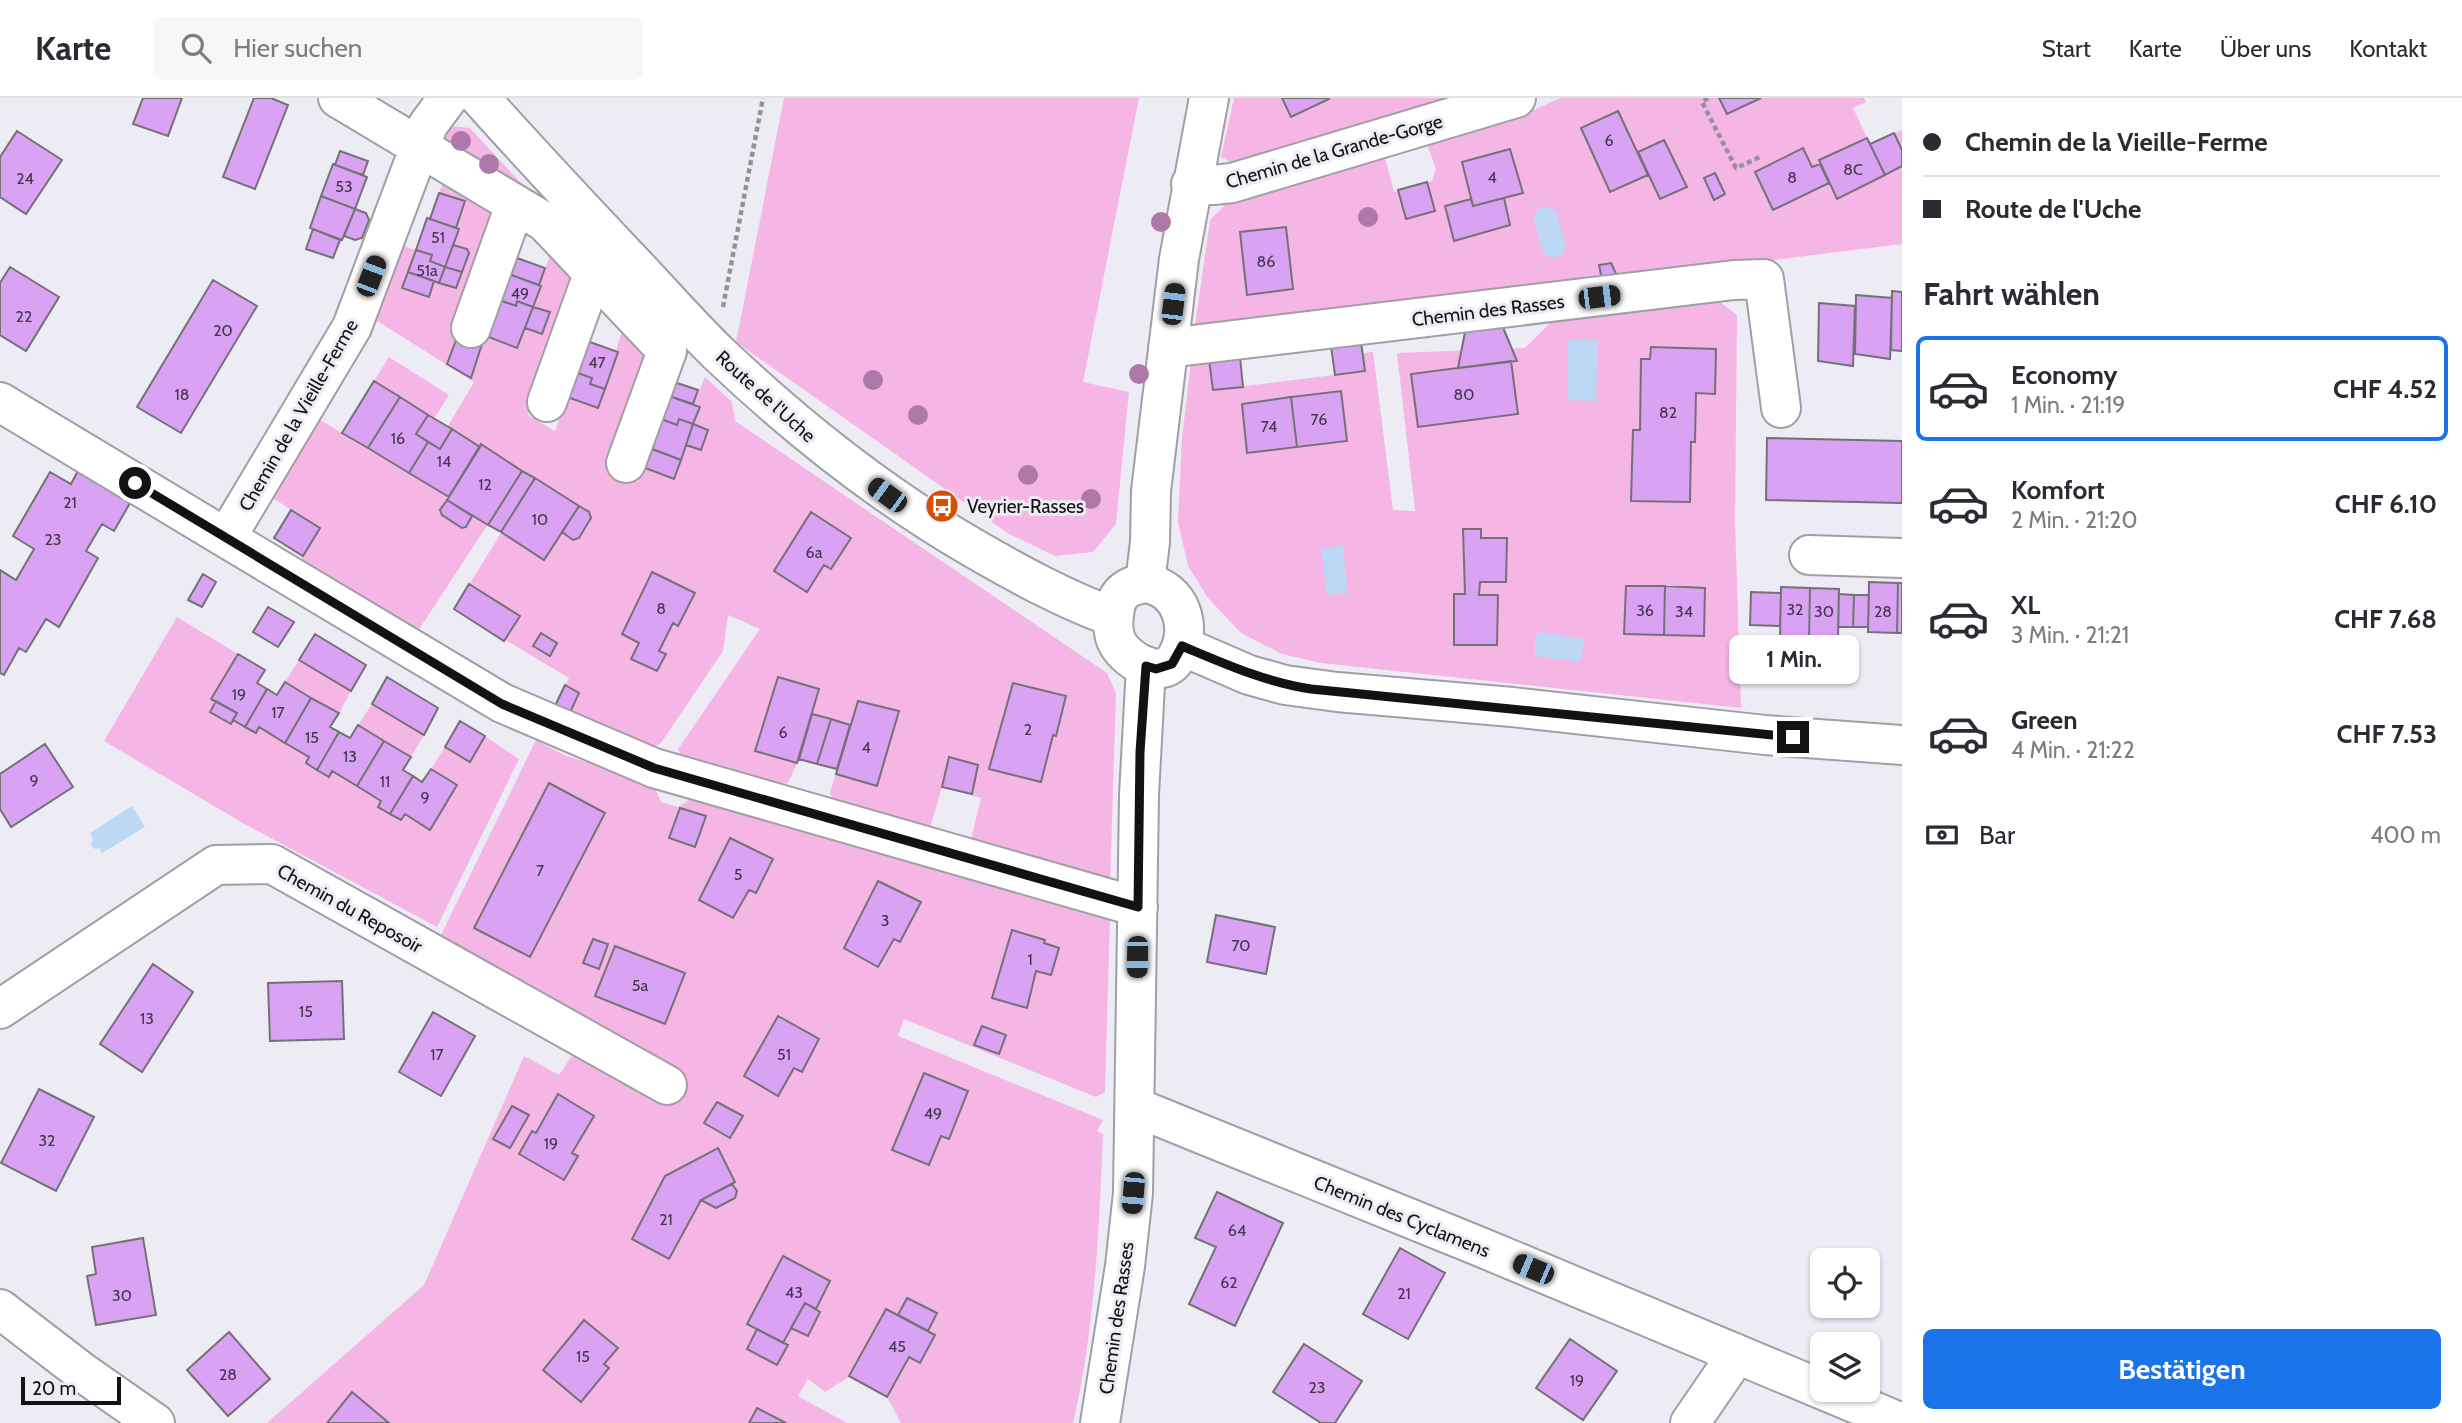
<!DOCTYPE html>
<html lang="de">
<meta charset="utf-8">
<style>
:root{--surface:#fff;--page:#f7f7f7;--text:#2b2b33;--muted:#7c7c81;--line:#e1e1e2;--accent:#1a73e8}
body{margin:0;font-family:Cabin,sans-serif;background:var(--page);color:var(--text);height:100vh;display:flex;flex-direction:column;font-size:26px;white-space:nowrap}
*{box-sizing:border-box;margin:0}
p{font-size:23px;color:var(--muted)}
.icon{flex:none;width:38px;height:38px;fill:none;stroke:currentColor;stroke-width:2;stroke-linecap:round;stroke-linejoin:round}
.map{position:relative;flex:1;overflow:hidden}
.side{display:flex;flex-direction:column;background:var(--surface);width:560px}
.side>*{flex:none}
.banner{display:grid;align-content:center;height:154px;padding:0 21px;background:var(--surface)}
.controls{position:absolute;left:1810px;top:1150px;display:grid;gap:14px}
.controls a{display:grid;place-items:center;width:70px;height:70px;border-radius:10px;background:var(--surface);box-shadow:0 2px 5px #0004;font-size:35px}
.scale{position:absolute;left:21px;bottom:18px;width:100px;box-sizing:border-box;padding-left:7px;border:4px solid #121214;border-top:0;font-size:19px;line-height:24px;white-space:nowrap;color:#121214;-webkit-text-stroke:5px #edecf4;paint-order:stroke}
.end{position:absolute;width:32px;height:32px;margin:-16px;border:9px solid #121214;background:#fff;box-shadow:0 0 0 4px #fff}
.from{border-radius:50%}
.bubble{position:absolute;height:49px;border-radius:10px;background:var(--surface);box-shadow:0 2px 5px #0004;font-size:23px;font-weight:700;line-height:49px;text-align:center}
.car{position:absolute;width:21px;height:42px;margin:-21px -10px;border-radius:9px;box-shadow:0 0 5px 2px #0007;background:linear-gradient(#222 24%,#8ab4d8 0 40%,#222 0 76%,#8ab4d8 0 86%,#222 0)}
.banner b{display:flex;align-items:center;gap:24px;height:66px;font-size:26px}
.banner b+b{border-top:2px solid var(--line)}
.banner i{width:18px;height:18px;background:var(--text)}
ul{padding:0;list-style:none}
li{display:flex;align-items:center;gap:21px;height:105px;margin:0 14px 10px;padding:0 7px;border:4px solid transparent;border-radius:10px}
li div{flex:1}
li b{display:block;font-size:26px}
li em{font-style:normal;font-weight:700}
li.selected{border-color:var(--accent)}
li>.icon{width:63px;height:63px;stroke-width:1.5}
h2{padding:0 21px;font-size:32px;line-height:84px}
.pay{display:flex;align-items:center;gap:18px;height:77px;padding:0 21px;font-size:26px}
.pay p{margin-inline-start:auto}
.action{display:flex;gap:14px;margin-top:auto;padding:14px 21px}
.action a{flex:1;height:80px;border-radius:10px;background:var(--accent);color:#fff;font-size:28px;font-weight:700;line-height:80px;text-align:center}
header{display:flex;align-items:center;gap:42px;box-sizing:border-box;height:98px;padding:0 35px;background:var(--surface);border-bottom:2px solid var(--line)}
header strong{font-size:33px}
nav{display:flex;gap:38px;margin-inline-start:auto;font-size:24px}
.search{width:490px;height:63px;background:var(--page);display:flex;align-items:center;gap:18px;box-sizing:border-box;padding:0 24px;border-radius:10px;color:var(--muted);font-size:26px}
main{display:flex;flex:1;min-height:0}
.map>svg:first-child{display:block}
</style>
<header>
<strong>Karte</strong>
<div class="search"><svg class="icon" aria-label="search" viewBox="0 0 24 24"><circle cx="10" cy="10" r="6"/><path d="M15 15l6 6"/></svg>Hier suchen</div>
<nav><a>Start</a><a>Karte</a><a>Über uns</a><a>Kontakt</a></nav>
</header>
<main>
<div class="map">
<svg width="1902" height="1325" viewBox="0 0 1902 1325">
<rect width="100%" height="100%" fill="#edecf4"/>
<path fill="#f6b6e5" d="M784 0H1139L1083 284 1129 294 1116 426 1093 454 1055 458 1009 436 736 244Z
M1234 0H1469L1236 67 1221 59Z
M1560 0H1864L1866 4 1853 10 1870 46 1902 32V146L1194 234 1210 122 1232 100 1384 56 1394 94 1432 83 1436 71 1426 43 1534 12Z
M450 28 470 30 545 111 443 48Z
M445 80 497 117 454 234 482 246 499 202 517 203 533 209 552 150 580 179 528 317 555 333 587 243 616 253 623 230 651 255 611 367 638 384 650 350 694 326 700 310 693 306 705 279 732 304 735 323 1107 575 1116 595 1110 788 969 749 981 700 942 689 929 733 835 709 830 694 837 671 799 661 788 685 772 689 683 662 678 651 760 531 728 517 723 553 661 645 646 654 554 610 569 580 454 511 535 380 523 373 418 533 300 464 320 430 268 397 315 319 409 375 428 344 440 351 452 331 448 328 474 284 371 219 398 146 416 152Z
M1711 197 1737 217 1735 425 1741 610 1321 565 1282 556 1241 535 1208 500 1188 468 1178 424 1182 339 1191 265 1209 262 1213 292 1334 277 1331 248 1361 244 1363 255 1373 254 1393 412 1415 413 1397 255 1525 250 1557 218Z
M389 259 449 297 434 321 374 283Z
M177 519 238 556 211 600 237 615 256 634 259 629 309 659 306 666 328 679 332 673 381 703 379 709 401 722 405 716 430 732 457 687 431 671 445 649 470 664 485 638 519 661 437 829 241 724 104 643Z
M299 562 351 593 339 615 285 584Z
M372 606 424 637 411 659 358 627Z
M536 642 566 658 652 683 661 704 678 709 696 698 1110 819 1105 994 1096 999 904 921 898 938 1103 1022 1097 1033 1103 1036C1099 1133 1095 1230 1073 1325H901L887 1299 849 1279 825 1294 808 1281 798 1298 847 1325H267L424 1187 524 958 559 977 571 959 583 956 669 1007 683 979 439 841Z"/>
<path fill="#bcd8f5" d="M1547 108 1556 113 1566 149 1561 158 1551 160 1543 155 1533 119 1538 111Z
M1568 241 1598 242 1596 303 1567 302Z
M1343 448 1348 495 1327 497 1321 450Z
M1541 534 1584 541 1581 564 1535 558V538Z
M132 708 145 729 102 755 99 750 95 751 91 748 93 741 90 735Z"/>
<path fill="#d9a2f2" stroke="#747176" stroke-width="2" d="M143 0H182L168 38 133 26Z
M254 0H271L288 7 255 91 223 79Z
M1282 0H1328L1329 1 1291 19Z
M1719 0H1761L1727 16Z
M1618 13 1648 77 1610 94 1581 30Z
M17 33 62 62 26 116 0 99V59Z
M1894 35 1902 52V68L1885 77 1870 46Z
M1867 40 1885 77 1837 101 1819 62Z
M1664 42 1687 89 1660 101 1638 54Z
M1803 50 1812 69 1820 66 1829 85 1773 112 1755 74Z
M1510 51 1523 95 1473 108 1462 64Z
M340 53 368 63 363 77 335 67Z
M333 66 367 79 355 111 321 98Z
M1715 75 1725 96 1714 102 1704 80Z
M1427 84 1435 113 1406 121 1398 92Z
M439 95 465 103 456 130 430 121Z
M321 98 355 111 342 142 310 130Z
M1504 100 1510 127 1454 143 1445 108 1471 101 1473 108Z
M355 111 366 115 369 122 362 140 355 142 344 138Z
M427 120 459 131 445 169 430 163 432 157 416 152Z
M1286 129 1293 191 1247 197 1240 134Z
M313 131 340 142 333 160 306 151Z
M453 147 467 151 469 155 462 174 445 169Z
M416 152 432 157 430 163 445 169 439 185 408 174Z
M517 160 545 170 539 187 511 177Z
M1611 165 1618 180 1602 182 1599 167Z
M10 169 59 199 26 253 0 237V185Z
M445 169 462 174 456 190 439 185Z
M408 174 434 183 429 199 402 190Z
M509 176 541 188 533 209 517 203 516 208 499 202Z
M213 182 257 208 181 335 137 309Z
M1892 193 1902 194V253L1891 252Z
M1856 197 1892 200 1890 261 1855 256Z
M499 202 516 208 517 203 533 209 517 250 486 238Z
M1819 205 1855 208 1853 268 1818 263Z
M533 209 550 214 542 236 525 230Z
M1502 227 1517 263 1458 270 1465 234Z
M458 237 482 246 471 280 447 266Z
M587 243 618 254 605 291 590 286 592 280 575 274Z
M1361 244 1365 273 1335 277 1331 248Z
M1651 249 1716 251 1715 296 1696 295 1695 344H1691L1690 404 1631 403 1633 332H1640L1641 261H1650Z
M1240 259 1243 289 1213 292 1209 262Z
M1511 263 1518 316 1418 329 1411 276Z
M575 274 592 280 590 286 605 291 598 310 567 299Z
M374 283 400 299 368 350 342 335Z
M674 284 698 292 693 306 669 298Z
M1341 293 1347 343 1297 349 1291 299Z
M669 298 700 309 693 326 679 321 677 327 661 321Z
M400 299 428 317 416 336 428 344 409 375 368 350Z
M1291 299 1297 349 1247 355 1242 306Z
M428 317 452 331 440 351 416 336Z
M661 321 677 327 679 321 693 326 681 362 650 350Z
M693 326 708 332 701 352 686 347Z
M452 331 480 349 449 399 409 375 428 344 440 351Z
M1767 340 1902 343V405L1766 402Z
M481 346 522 373 488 427 447 402Z
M652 351 681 362 674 381 645 370Z
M80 369 111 387 108 392 130 405 114 433 102 426 86 453 98 460 59 529 46 521 26 554 19 550 4 577 0 575V472L16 482 34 451 13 438 50 374 71 386Z
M522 373 535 380 501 434 488 427Z
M535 380 579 408 544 462 501 434Z
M447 402 472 418 466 429 462 430 442 417 440 412Z
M579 408 589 414 591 420 579 440 573 442 562 434Z
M291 412 320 430 303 458 274 440Z
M811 414 851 440 831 471 824 467 807 494 774 473Z
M1463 431H1481V440H1507L1506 484H1480L1479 497H1498L1497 547H1454V496H1465Z
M652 474 695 495 678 528 673 525 659 553 666 556 657 573 631 561 639 545 622 536Z
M203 476 216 484 202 509 188 502Z
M1869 484 1898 485 1897 535 1868 534Z
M1898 485H1902V535H1897Z
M469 486 520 518 504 543 454 511Z
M1626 488H1665L1664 537 1624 536Z
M1665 488 1705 490 1704 538 1664 537Z
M1781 489 1810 490 1809 541 1780 540Z
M1810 490 1839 491 1838 541H1809Z
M1751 494 1781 495 1780 528 1750 527Z
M1839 496 1854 497 1853 529H1838Z
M1854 497H1869L1868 529H1853Z
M268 509 294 524 278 549 253 534Z
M541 535 557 545 550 558 533 548Z
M315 536 366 567 351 593 299 562Z
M1809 541H1836V552L1831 556H1809Z
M238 556 265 572 257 585 267 591 245 629 233 622 237 615 211 601Z
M387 579 438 610 424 637 372 606Z
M778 579 819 591 797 665 755 653Z
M285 584 311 600 285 645 259 629 256 635 245 629 267 591 277 597Z
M1013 585 1066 598 1056 638 1053 637 1041 684 989 671Z
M565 587 579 595 569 617 554 610Z
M311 600 339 615 330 629 339 634 317 672 306 665 309 659 285 645Z
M216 603 237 615 231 626 210 614Z
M858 603 899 613 877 688 836 676Z
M812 616 831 621 817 666 799 661Z
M831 621 850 627 837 671 817 666Z
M460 623 485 638 470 664 445 649Z
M358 627 384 643 357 688 332 673 329 679 317 672 339 634 350 640Z
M384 643 411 659 403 672 413 678 390 716 378 709 381 703 357 688Z
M45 646 73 689 11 729 0 711V676Z
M949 659 978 667 972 696 942 689Z
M431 671 457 687 430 732 405 716 401 722 390 716 413 678 422 684Z
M549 685 605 715 530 859 474 830Z
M680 710 706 718 695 749 669 740Z
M730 740 773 761 756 795 749 792 733 820 699 802Z
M878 783 921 804 900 844 894 841 878 869 844 850Z
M1216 817 1275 829 1266 876 1207 864Z
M1012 832 1045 842 1044 845 1059 850 1051 877 1036 873 1027 910 992 900Z
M593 841 608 846 599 871 583 865Z
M615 848 685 875 665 926 595 898Z
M153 866 193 894 142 974 100 946Z
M342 883 344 941 270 943 268 885Z
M433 914 475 938 441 998 399 974Z
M778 918 819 941 802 974 794 970 778 998 744 978Z
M982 928 1006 937 999 956 974 947Z
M924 975 968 993 949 1041 941 1038 929 1067 892 1052Z
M39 991 94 1019 56 1093 1 1065Z
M558 996 594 1018 572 1055 578 1058 564 1082 519 1056 532 1033 536 1035Z
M717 1004 743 1018 730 1040 704 1025Z
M512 1008 529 1017 510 1050 493 1041Z
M718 1050 735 1084 701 1102 669 1161 632 1141 665 1078Z
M732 1086 737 1093 735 1100 716 1110 701 1102Z
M1217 1094 1283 1125 1235 1228 1189 1206 1216 1149 1195 1140Z
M143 1140 156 1217 96 1227 87 1178 96 1176 92 1149Z
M1400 1150 1445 1175 1408 1241 1363 1216Z
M783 1158 830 1183 816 1211 805 1205 783 1245 747 1226Z
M907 1200 937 1215 928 1233 898 1217Z
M805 1205 820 1214 808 1238 791 1230Z
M886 1211 935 1237 920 1265 909 1259 887 1299 849 1278Z
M584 1222 618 1250 604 1266 609 1270 581 1304 543 1272Z
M757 1231 788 1247 777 1267 747 1251Z
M229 1234 270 1281 228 1318 187 1272Z
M1570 1241 1617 1273 1583 1322 1536 1290Z
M1304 1246 1362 1283 1335 1325H1321L1273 1294Z
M352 1294 389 1325H327Z
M757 1310 786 1325H749Z"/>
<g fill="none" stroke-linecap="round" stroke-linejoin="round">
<defs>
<path id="minor" d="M338 0 545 124 667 253 626 365
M448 0 428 27 352 229 226 440 502 605 654 670 1138 809
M480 0C528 54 578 107 627 159 658 191 687 225 719 256 798 331 881 397 975 451 1020 477 1064 501 1113 519
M1191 86 1213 87 1232 85 1516 0
M471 230 515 107
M1168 250 1734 182 1764 181 1781 310
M0 304 226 440
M547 304 593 176
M1809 457 1902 460
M1145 485 1150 444 1151 393 1179 161 1209 0
M1145 485C1181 490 1194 530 1176 560 1162 584 1124 562 1116 542 1112 532 1113 521 1115 510 1118 493 1129 488 1145 485Z
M1182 548 1249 577 1285 587 1337 594 1512 609 1765 637 1902 647
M0 911 216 767 272 766 667 987
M1135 1009 1483 1150 1902 1325
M0 1211 82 1274 155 1325
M1100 1325 1125 1168 1133 1095 1139 697 1146 568
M1690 1325 1727 1271 1735 1255"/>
</defs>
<use href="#minor" stroke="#a09fa5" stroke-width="42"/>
<path stroke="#929197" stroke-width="4.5" stroke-dasharray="5 3.5" stroke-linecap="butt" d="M1708 0 1702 4 1736 70 1762 58
M723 209 763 0"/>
<use href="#minor" stroke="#fff" stroke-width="38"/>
</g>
<g fill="#ae79a8">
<circle cx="461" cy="43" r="10"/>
<circle cx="489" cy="66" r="10"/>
<circle cx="1368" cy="119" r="10"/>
<circle cx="1161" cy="124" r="10"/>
<circle cx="1139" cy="276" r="10"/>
<circle cx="873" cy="282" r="10"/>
<circle cx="918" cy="317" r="10"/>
<circle cx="1028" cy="377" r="10"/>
<circle cx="1091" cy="401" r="10"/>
</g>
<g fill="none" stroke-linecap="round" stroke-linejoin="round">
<path stroke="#121214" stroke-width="9" d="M135 385 502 606 654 670 1138 809 1140 654 1146 568 1156 571 1172 566 1182 548C1225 566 1265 584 1311 591L1793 639"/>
</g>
<defs>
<symbol id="bus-disc" viewBox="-11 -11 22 22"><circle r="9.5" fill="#d34f04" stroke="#edecf4"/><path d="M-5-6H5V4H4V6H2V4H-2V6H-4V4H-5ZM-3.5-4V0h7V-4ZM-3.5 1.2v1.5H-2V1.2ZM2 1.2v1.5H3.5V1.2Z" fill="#fff"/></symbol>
</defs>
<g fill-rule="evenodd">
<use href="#bus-disc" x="923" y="389" width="38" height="38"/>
</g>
<g text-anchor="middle" stroke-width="6" stroke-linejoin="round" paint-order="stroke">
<g font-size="16" fill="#44364c">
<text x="1609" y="48">6</text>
<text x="1853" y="77">8C</text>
<text x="1492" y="85">4</text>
<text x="1792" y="85">8</text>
<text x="25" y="86">24</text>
<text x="344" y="94">53</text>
<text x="438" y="145">51</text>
<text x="1266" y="169">86</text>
<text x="427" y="178">51a</text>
<text x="520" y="201">49</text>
<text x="24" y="224">22</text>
<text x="223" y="238">20</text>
<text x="597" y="270">47</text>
<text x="182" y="302">18</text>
<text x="1464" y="302">80</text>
<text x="1668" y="320">82</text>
<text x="1319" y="327">76</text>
<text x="1269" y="334">74</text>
<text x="398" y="346">16</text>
<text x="444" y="369">14</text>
<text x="485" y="392">12</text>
<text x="70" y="410">21</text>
<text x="540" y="427">10</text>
<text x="53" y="447">23</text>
<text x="814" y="460">6a</text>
<text x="661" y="516">8</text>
<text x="1795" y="517">32</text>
<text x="1645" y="518">36</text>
<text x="1684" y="519">34</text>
<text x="1824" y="519">30</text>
<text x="1883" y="519">28</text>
<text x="239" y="602">19</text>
<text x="278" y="620">17</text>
<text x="1028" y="637">2</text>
<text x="783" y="640">6</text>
<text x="312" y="645">15</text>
<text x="866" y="655">4</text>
<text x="350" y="664">13</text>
<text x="34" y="688">9</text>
<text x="385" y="689">11</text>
<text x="425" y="705">9</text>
<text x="540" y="778">7</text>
<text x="738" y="782">5</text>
<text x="885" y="828">3</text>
<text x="1241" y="853">70</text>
<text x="1030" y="867">1</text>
<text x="640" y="893">5a</text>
<text x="306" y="919">15</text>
<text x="147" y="926">13</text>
<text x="437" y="962">17</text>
<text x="784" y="962">51</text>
<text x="933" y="1021">49</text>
<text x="47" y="1048">32</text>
<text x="551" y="1051">19</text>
<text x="666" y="1127">21</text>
<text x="1237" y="1138">64</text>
<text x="1229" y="1190">62</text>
<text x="794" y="1200">43</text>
<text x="1404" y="1201">21</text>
<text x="122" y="1203">30</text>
<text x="897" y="1254">45</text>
<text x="583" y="1264">15</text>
<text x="228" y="1282">28</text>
<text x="1577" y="1288">19</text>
<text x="1317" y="1295">23</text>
</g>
<g font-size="19" fill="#121214" stroke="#edecf4">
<text transform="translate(1334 53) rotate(-16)" y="7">Chemin de la Grande-Gorge</text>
<text transform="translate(1488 212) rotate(-7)" y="7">Chemin des Rasses</text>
<text transform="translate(766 298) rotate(42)" y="7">Route de l'Uche</text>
<text transform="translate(298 317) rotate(-60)" y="7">Chemin de la Vieille-Ferme</text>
<text transform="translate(350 810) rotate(29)" y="7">Chemin du Reposoir</text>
<text transform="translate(1402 1118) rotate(22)" y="7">Chemin des Cyclamens</text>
<text transform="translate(1116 1220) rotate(-82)" y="7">Chemin des Rasses</text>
</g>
<g font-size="19" fill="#121214" stroke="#edecf4" text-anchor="start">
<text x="967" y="415">Veyrier-Rasses</text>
</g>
</g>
</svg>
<div class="controls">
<a><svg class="icon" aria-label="locate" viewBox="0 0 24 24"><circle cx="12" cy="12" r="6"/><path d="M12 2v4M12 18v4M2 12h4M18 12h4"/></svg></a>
<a><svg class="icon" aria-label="layers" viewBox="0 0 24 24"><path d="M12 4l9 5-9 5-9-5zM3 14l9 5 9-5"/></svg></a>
</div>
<div class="scale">20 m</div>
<i class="end from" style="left:135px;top:385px"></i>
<i class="end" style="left:1793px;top:639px"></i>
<div class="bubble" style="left:1729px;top:537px;width:130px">1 Min.</div>
<i class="car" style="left:371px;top:178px;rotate:21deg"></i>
<i class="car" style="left:1599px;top:199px;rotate:83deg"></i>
<i class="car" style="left:1173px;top:206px;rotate:7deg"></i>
<i class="car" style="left:887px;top:397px;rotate:306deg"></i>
<i class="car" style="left:1137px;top:859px;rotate:181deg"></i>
<i class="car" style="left:1133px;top:1095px;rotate:185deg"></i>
<i class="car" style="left:1533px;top:1171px;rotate:293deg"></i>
</div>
<section class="side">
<div class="banner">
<b><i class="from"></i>Chemin de la Vieille-Ferme</b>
<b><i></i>Route de l'Uche</b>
</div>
<h2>Fahrt wählen</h2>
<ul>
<li class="selected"><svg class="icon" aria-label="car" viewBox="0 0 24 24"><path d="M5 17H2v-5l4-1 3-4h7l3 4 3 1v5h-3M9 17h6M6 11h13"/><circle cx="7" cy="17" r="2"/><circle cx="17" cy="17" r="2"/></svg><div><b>Economy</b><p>1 Min. · 21:19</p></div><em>CHF 4.52</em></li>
<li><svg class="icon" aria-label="car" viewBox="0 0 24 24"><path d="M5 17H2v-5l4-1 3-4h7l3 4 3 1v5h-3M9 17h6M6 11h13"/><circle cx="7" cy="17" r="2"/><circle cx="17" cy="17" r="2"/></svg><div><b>Komfort</b><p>2 Min. · 21:20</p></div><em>CHF 6.10</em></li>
<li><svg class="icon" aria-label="car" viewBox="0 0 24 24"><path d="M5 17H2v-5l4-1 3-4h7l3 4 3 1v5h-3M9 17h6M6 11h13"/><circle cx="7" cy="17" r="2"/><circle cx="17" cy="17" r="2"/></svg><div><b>XL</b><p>3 Min. · 21:21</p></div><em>CHF 7.68</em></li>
<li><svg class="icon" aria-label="car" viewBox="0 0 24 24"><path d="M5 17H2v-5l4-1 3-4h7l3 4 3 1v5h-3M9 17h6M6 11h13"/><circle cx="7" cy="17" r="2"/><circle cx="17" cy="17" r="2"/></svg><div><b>Green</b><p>4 Min. · 21:22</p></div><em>CHF 7.53</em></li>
</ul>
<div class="pay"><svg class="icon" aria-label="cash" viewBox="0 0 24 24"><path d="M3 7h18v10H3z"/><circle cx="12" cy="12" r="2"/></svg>Bar<p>400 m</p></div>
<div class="action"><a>Bestätigen</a></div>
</section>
</main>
